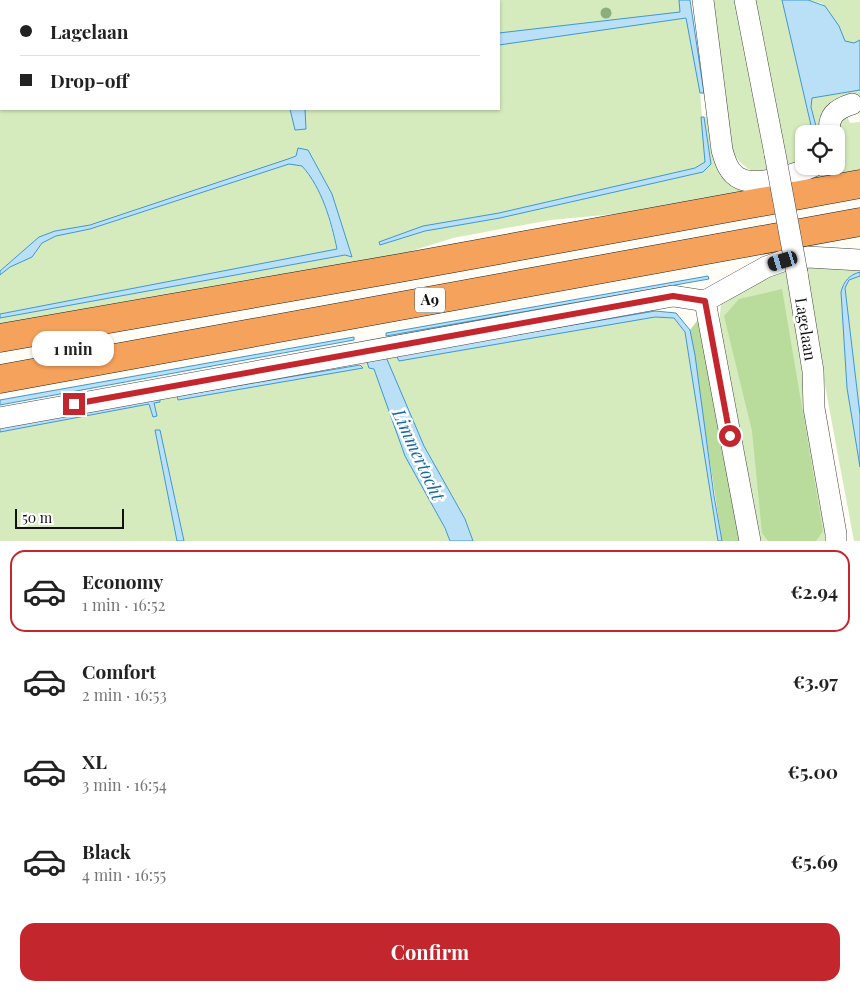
<!DOCTYPE html>
<meta charset="utf-8">
<style>
:root{--surface:#fff;--page:#f6f6f6;--text:#222;--muted:#767676;--line:#e0e0e0;--accent:#c4262e}
body{margin:0;font-family:"Playfair Display",serif;background:var(--page);color:var(--text);height:100vh;display:flex;flex-direction:column;font-size:19px;white-space:nowrap}
*{box-sizing:border-box;margin:0}
p{font-size:16px;color:var(--muted)}
.icon{flex:none;width:28px;height:28px;fill:none;stroke:currentColor;stroke-width:2;stroke-linecap:round;stroke-linejoin:round}
.map{position:relative;height:541px;overflow:hidden}
.details{display:flex;flex-direction:column;background:var(--surface);flex:1}
.details>*{flex:none}
.hud{position:absolute;left:0px;top:0px;width:500px;height:110px;box-shadow:0 1px 4px #0004;display:grid;align-content:center;height:110px;padding:0 20px;background:var(--surface)}
.tools{position:absolute;left:795px;top:125px;display:grid;gap:10px}
.tools a{display:grid;place-items:center;width:50px;height:50px;border-radius:10px;background:var(--surface);box-shadow:0 1px 4px #0004;font-size:25px}
.scale{position:absolute;left:15px;bottom:12px;width:109px;box-sizing:border-box;padding-left:5px;border:2px solid #111;border-top:0;font-size:14px;line-height:18px;white-space:nowrap;color:#111;-webkit-text-stroke:4px #fff;paint-order:stroke}
.end{position:absolute;width:22px;height:22px;margin:-11px;border:6px solid #c4262e;background:#fff;box-shadow:0 0 0 2px #fff}
.from{border-radius:50%}
.bubble{position:absolute;height:35px;border-radius:15px;background:var(--surface);box-shadow:0 1px 4px #0004;font-size:16px;font-weight:700;line-height:35px;text-align:center}
.car{position:absolute;width:15px;height:30px;margin:-15px -8px;border-radius:6px;box-shadow:0 0 4px 1px #0007;background:linear-gradient(#222 24%,#8ab4d8 0 40%,#222 0 76%,#8ab4d8 0 86%,#222 0)}
.hud b{display:flex;align-items:center;gap:18px;height:48px;font-size:19px}
.hud b+b{border-top:1px solid var(--line)}
.hud i{width:12px;height:12px;background:var(--text)}
ul{padding:9px 0 0;list-style:none}
li{display:flex;align-items:center;gap:15px;height:82px;margin:0 10px 8px;padding:0 10px;border:2px solid transparent;border-radius:15px}
li div{flex:1}
li b{display:block;font-size:19px}
li em{font-style:normal;font-weight:700}
li.selected{border-color:var(--accent)}
li>.icon{width:45px;height:45px;stroke-width:1.5}
.action{display:flex;gap:10px;margin-top:auto;padding:10px 20px}
.action a{flex:1;height:58px;border-radius:15px;background:var(--accent);color:#fff;font-size:20px;font-weight:700;line-height:58px;text-align:center}
.map>svg:first-child{display:block}
</style>
<div class="map">
<svg width="860" height="541" viewBox="0 0 860 541">
<rect width="100%" height="100%" fill="#fffdf5"/>
<path fill="#d5ebbd" d="M0 0H264V1H1V109H290L295 130 306 129 305 109H499V45L687 18 700 93 705 153V162L695 168 499 213 423 226 380 245 425 231 500 218 703 172 710 158 704 117 713 116 723 165 771 188 625 213 551 220 506 228 453 238 405 253 0 326V318L345 255 352 257 332 194 308 150 288 159 90 225 55 231 39 237 0 271Z
M279 0H679L681 12 499 33V1Z
M709 0H739L770 176C748 171 741 167 730 147Z
M754 0H782L813 134H804V166L786 174Z
M808 0H860V40L854 44 845 41C840 32 830 7 821 3 817 2 812 1 808 0Z
M860 90V113L847 116 850 123 860 122V172L788 185 813 166H836V134H818L811 107 812 98Z
M289 164 302 166C323 189 329 220 337 249L0 314V275L10 267 31 257 42 243 56 236 90 229Z
M804 260 860 265V272L851 275 843 285 856 444 860 467V541H854L818 348Z
M790 268 831 526 825 541H757L719 327 721 302 752 280Z
M860 276V415L845 288 849 279Z
M655 317 674 318 685 332 718 541H473L465 519 424 446 386 357Z
M367 362 369 368H374L450 541H184L160 430 155 431 177 541H0V432L149 404 153 417 154 403 160 399 177 396 178 400 362 368 360 365Z"/>
<path fill="#b9dc9c" d="M782 289 823 531 816 541H768L762 533 752 431 724 316 739 299Z
M702 315 745 541H722L690 330Z"/>
<path fill="#b9e0f7" stroke="#3f96cf" d="M679 0H690L704 93H700L686 18 499 45V33L680 12Z
M782 0H808L825 6 839 26 845 41 854 43 860 40V90L812 98 811 107 818 134H813Z
M290 109H305L306 129 295 130Z
M701 117H704L711 164 703 172 500 218 425 231 380 245 379 242 423 226 499 213 695 168 705 162Z
M298 148 308 150 332 194 352 257 345 255 0 318V314L337 249C331 221 322 188 302 166L289 164 90 229 56 236 42 243 32 257 10 267 0 275V271L39 237 55 231 90 225 288 159 296 156Z
M860 272V276L849 280 845 288 860 415V467L847 388 841 292C844 281 849 275 860 272Z
M708 276 709 279 386 336V333Z
M655 311 676 313 690 330 695 355 714 496 722 541H718L685 332 674 318 655 317 399 361 396 355Z
M354 337V340L0 405V400Z
M386 357 424 446 465 519 473 541H450L445 528 405 456 374 369 369 368 367 362Z
M360 365 363 368 178 400 177 396Z
M160 398V402L154 403 157 416 153 417 149 404 0 432V427Z
M155 430H160L184 541H177Z"/>
<g fill="none" stroke-linecap="round" stroke-linejoin="round">
<defs>
<path id="minor" d="M703 0 722 150C725 161 729 174 741 179 759 187 796 174 814 166
M745 0 775 154
M830 134C827 116 836 109 852 104
M797 273 813 371 814 408 836 534V541
M705 301 750 541
M0 418 673 296 705 301 766 267 783 261 808 257 860 260"/>
<path id="highway" d="M0 338 400 268 860 184
M0 379 860 222"/>
</defs>
<use href="#minor" stroke="#444" stroke-width="22"/>
<use href="#highway" stroke="#222" stroke-width="29"/>
<use href="#minor" stroke="#fff" stroke-width="21"/>
<use href="#highway" stroke="#f5a25d" stroke-width="28"/>
<defs>
<path id="minor-bridge" d="M775 154 797 273"/>
</defs>
<use href="#minor-bridge" stroke="#444" stroke-width="22" stroke-linecap="butt"/>
<use href="#minor-bridge" stroke="#fff" stroke-width="21"/>
</g>
<circle fill="#8dad7f" cx="606" cy="13" r="5.5"/>
<g fill="none" stroke-linecap="round" stroke-linejoin="round">
<path stroke="#c4262e" stroke-width="6" d="M74 404 673 296 705 301 730 436"/>
</g>
<g text-anchor="middle" stroke-width="5" stroke-linejoin="round" paint-order="stroke">
<rect fill="#fff" stroke="#585858" stroke-width="1" x="415" y="287.5" width="30" height="25" rx="4"/>
<g font-size="15" font-weight="bold" fill="#111">
<text x="430" y="305">A9</text>
</g>
<g font-size="16" fill="#111" stroke="#fff">
<text transform="translate(806 329) rotate(81)" y="6">Lagelaan</text>
</g>
<g font-size="18" font-style="italic" fill="#1768a6" stroke="#fff">
<text transform="translate(418 455) rotate(65)" y="6">Limmertocht</text>
</g>
</g>
</svg>
<div class="tools">
<a><svg class="icon" aria-label="locate" viewBox="0 0 24 24"><circle cx="12" cy="12" r="6"/><path d="M12 2v4M12 18v4M2 12h4M18 12h4"/></svg></a>
</div>
<div class="scale">50 m</div>
<i class="end from" style="left:730px;top:436px"></i>
<i class="end" style="left:74px;top:404px"></i>
<div class="bubble" style="left:32px;top:331px;width:82px">1 min</div>
<i class="car" style="left:783px;top:261px;rotate:253deg"></i>
<div class="hud">
<b><i class="from"></i>Lagelaan</b>
<b><i></i>Drop-off</b>
</div>
</div>
<section class="details">
<ul>
<li class="selected"><svg class="icon" aria-label="car" viewBox="0 0 24 24"><path d="M5 17H2v-5l4-1 3-4h7l3 4 3 1v5h-3M9 17h6M6 11h13"/><circle cx="7" cy="17" r="2"/><circle cx="17" cy="17" r="2"/></svg><div><b>Economy</b><p>1 min · 16:52</p></div><em>€2.94</em></li>
<li><svg class="icon" aria-label="car" viewBox="0 0 24 24"><path d="M5 17H2v-5l4-1 3-4h7l3 4 3 1v5h-3M9 17h6M6 11h13"/><circle cx="7" cy="17" r="2"/><circle cx="17" cy="17" r="2"/></svg><div><b>Comfort</b><p>2 min · 16:53</p></div><em>€3.97</em></li>
<li><svg class="icon" aria-label="car" viewBox="0 0 24 24"><path d="M5 17H2v-5l4-1 3-4h7l3 4 3 1v5h-3M9 17h6M6 11h13"/><circle cx="7" cy="17" r="2"/><circle cx="17" cy="17" r="2"/></svg><div><b>XL</b><p>3 min · 16:54</p></div><em>€5.00</em></li>
<li><svg class="icon" aria-label="car" viewBox="0 0 24 24"><path d="M5 17H2v-5l4-1 3-4h7l3 4 3 1v5h-3M9 17h6M6 11h13"/><circle cx="7" cy="17" r="2"/><circle cx="17" cy="17" r="2"/></svg><div><b>Black</b><p>4 min · 16:55</p></div><em>€5.69</em></li>
</ul>
<div class="action"><a>Confirm</a></div>
</section>
